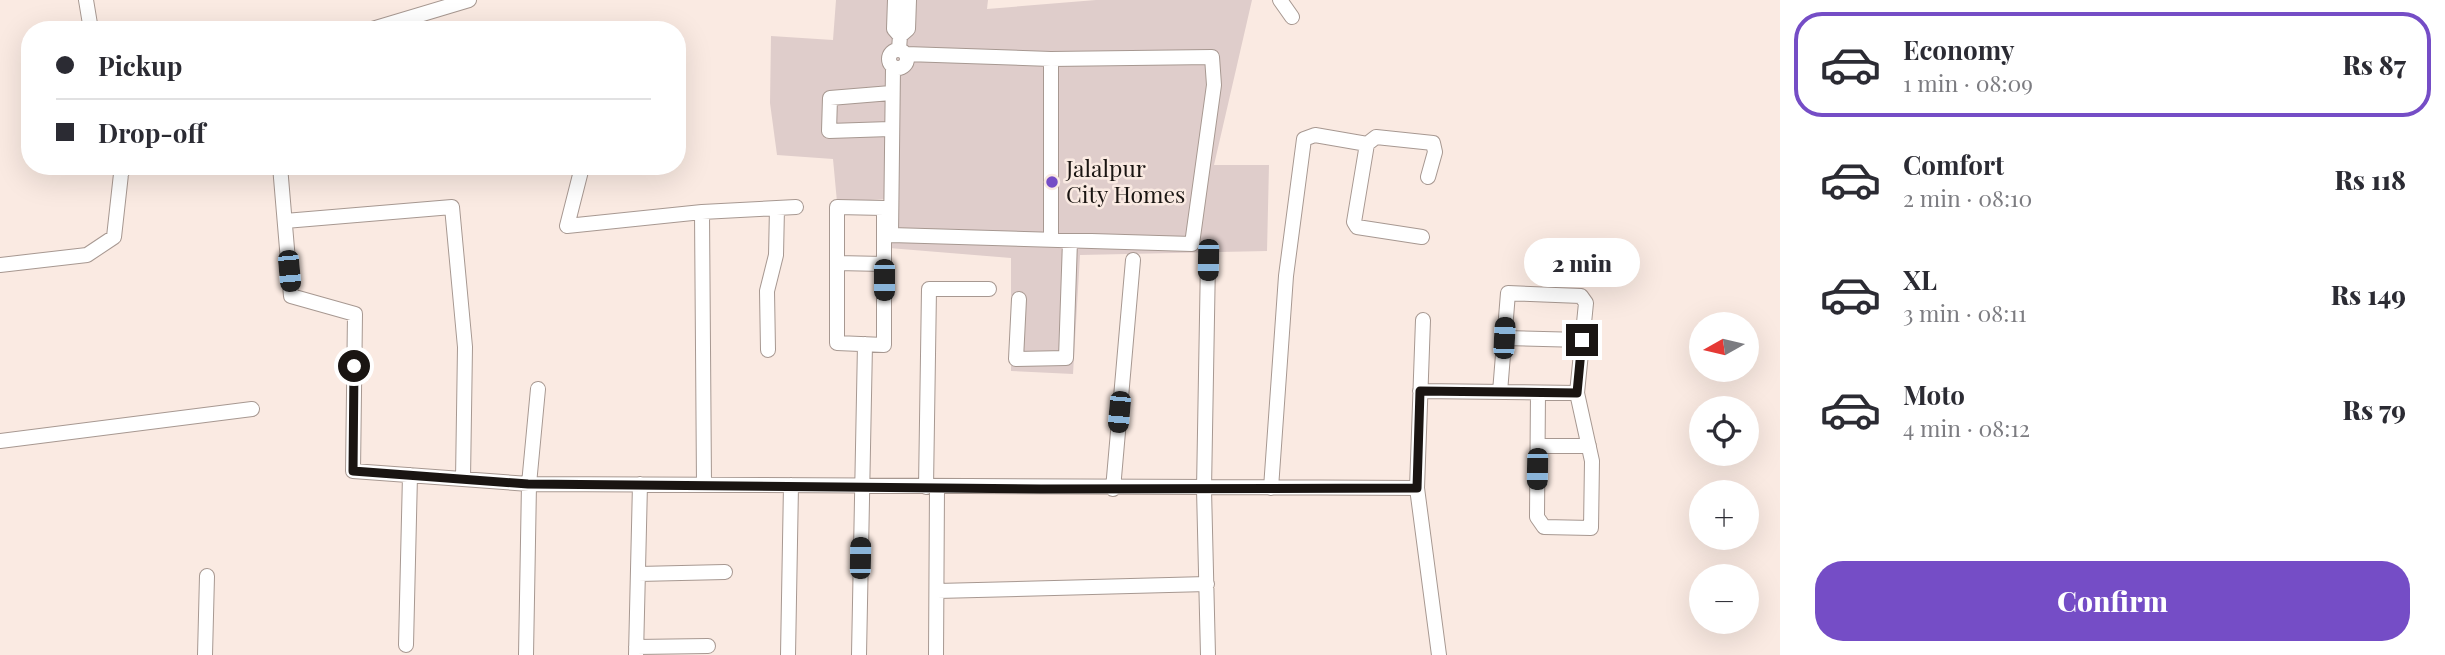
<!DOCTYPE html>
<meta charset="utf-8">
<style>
:root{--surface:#fff;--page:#f7f7f7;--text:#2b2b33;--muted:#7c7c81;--line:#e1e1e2;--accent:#754dc6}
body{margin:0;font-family:"Playfair Display",serif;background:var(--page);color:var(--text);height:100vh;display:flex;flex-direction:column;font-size:26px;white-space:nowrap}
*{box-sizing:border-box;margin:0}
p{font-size:23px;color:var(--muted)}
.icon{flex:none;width:38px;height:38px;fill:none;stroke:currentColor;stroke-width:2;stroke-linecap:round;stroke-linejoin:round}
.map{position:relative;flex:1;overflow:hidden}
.sheet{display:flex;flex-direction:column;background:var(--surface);width:665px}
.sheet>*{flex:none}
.guide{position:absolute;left:21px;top:21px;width:665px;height:154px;border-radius:28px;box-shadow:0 7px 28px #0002;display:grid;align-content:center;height:154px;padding:0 35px;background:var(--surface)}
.needle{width:46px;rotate:262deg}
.buttons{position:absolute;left:1689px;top:312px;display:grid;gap:14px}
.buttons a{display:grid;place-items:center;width:70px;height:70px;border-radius:50%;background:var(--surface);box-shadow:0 7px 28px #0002;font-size:35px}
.end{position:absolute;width:32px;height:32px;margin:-16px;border:9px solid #1a1512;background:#fff;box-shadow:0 0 0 4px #fff}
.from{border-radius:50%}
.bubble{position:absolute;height:49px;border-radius:24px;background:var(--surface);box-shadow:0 7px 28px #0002;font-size:23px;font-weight:800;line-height:49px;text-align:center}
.car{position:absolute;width:21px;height:42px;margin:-21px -10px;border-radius:9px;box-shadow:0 0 5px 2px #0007;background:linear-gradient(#222 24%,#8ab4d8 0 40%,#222 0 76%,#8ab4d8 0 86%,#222 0)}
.guide b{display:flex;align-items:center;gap:24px;height:66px;font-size:26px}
.guide b+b{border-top:2px solid var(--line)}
.guide i{width:18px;height:18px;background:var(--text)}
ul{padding:12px 0 0;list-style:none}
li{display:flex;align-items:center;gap:21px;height:105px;margin:0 14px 10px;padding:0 21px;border:4px solid transparent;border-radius:28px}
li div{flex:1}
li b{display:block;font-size:26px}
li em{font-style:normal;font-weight:800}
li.on{border-color:var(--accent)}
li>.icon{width:63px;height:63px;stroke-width:1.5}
.button{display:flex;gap:14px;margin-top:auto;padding:14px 35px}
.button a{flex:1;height:80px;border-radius:28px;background:var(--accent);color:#fff;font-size:28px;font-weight:800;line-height:80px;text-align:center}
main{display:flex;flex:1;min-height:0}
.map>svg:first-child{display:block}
</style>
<main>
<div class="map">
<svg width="1780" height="655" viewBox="0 0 1780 655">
<rect width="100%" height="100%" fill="#faeae2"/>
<path fill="#dfcdcb" d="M836 0H988L987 9 1096 0H1252L1214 165H1269L1267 251 1080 255 1073 374 1011 371V258L889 248 888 199 837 202 833 159 777 155 770 103 771 36 833 40Z"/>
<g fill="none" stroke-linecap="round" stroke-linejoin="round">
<defs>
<path id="minor" d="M86 0 91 30
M895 0 894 29 900 36 899 49
M1280 0 1292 17
M369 30 469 0
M900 36 908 29 909 0
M889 59a9 9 0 1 1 18 0a9 9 0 1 1-18 0Z
M893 67 891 235 1192 244 1214 85 1212 57 1051 59 906 54
M890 129 829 131 830 98 891 93
M1367 144 1354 222 1357 227 1422 237
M280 166 291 296 355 314 353 471 529 484 1417 488 1439 655
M587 166 582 167 567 226 702 212 796 207
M837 207 884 208V345L837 343Z
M702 212 704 484
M285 221 452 207 465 347 463 479
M1051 240V59
M837 263 884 264
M0 265 87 255 114 237 121 174 125 166
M1019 299 1016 359 1066 358 1070 241
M1504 338 1582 340
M768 350 767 291 776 255 777 208
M1420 391 1577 393
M1500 392 1508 293 1581 296 1586 303 1577 393 1592 461 1591 528 1544 527 1537 517 1538 393
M0 441 252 409
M1538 446H1589
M926 487 929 289H989
M1271 488 1286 276 1304 139 1315 135 1367 144 1376 137 1433 143 1435 152 1428 177
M1417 488 1423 320
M1113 489 1133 260
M638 574 725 572
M937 591 1207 584
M406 645 410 475
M636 647 708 646
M205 655 207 576
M526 655 529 484 538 389
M636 655 640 484
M788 655 791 485
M859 655 865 344
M936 655 937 487
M1208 655 1204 489 1208 260"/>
</defs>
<use href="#minor" stroke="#a79891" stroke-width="16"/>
<use href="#minor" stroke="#fff" stroke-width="14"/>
</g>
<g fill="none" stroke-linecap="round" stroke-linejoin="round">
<path stroke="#1a1512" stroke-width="9" d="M354 366 353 471 528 484 1041 489 1417 488 1420 391 1577 393 1582 340"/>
</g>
<circle fill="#754dc6" stroke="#faeae2" stroke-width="2.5" cx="1052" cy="182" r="7"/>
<g text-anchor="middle" stroke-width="5" stroke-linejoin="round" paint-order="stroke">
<g font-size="23" fill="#1a1512" stroke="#faeae2" text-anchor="start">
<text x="1066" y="177">Jalalpur<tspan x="1066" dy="26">City Homes</tspan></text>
</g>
</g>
</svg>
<div class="buttons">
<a><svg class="needle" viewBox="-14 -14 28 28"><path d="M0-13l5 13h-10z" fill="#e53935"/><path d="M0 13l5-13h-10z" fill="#7c7c81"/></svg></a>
<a><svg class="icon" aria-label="locate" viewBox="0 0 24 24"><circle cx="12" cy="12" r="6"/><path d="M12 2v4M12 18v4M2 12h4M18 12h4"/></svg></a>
<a>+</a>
<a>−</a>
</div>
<i class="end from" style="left:354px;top:366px"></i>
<i class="end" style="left:1582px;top:340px"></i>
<div class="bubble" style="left:1524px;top:238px;width:116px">2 min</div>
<i class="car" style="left:1208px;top:260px;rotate:181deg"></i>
<i class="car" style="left:289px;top:271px;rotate:175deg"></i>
<i class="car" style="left:884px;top:280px;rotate:180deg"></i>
<i class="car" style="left:1504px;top:338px;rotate:3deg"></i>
<i class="car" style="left:1119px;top:412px;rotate:185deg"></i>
<i class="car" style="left:1537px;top:469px;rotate:181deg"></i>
<i class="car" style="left:860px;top:558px;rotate:1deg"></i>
<div class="guide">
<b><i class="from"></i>Pickup</b>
<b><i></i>Drop-off</b>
</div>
</div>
<section class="sheet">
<ul>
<li class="on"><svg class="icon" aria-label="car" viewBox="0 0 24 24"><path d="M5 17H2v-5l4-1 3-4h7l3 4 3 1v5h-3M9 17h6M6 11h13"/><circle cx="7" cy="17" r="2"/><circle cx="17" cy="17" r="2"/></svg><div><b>Economy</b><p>1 min · 08:09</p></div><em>Rs 87</em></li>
<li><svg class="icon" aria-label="car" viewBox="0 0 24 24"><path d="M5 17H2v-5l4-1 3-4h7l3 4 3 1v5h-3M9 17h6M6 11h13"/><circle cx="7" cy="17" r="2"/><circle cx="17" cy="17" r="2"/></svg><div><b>Comfort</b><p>2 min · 08:10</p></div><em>Rs 118</em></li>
<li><svg class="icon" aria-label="car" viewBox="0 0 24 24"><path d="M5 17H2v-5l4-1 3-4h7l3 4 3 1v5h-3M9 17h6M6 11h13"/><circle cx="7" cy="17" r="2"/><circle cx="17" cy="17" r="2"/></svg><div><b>XL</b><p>3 min · 08:11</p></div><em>Rs 149</em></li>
<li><svg class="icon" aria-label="car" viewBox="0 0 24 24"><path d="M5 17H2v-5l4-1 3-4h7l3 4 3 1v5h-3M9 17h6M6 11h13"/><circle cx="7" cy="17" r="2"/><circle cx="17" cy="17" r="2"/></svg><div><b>Moto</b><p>4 min · 08:12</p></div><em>Rs 79</em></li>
</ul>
<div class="button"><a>Confirm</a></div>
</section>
</main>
